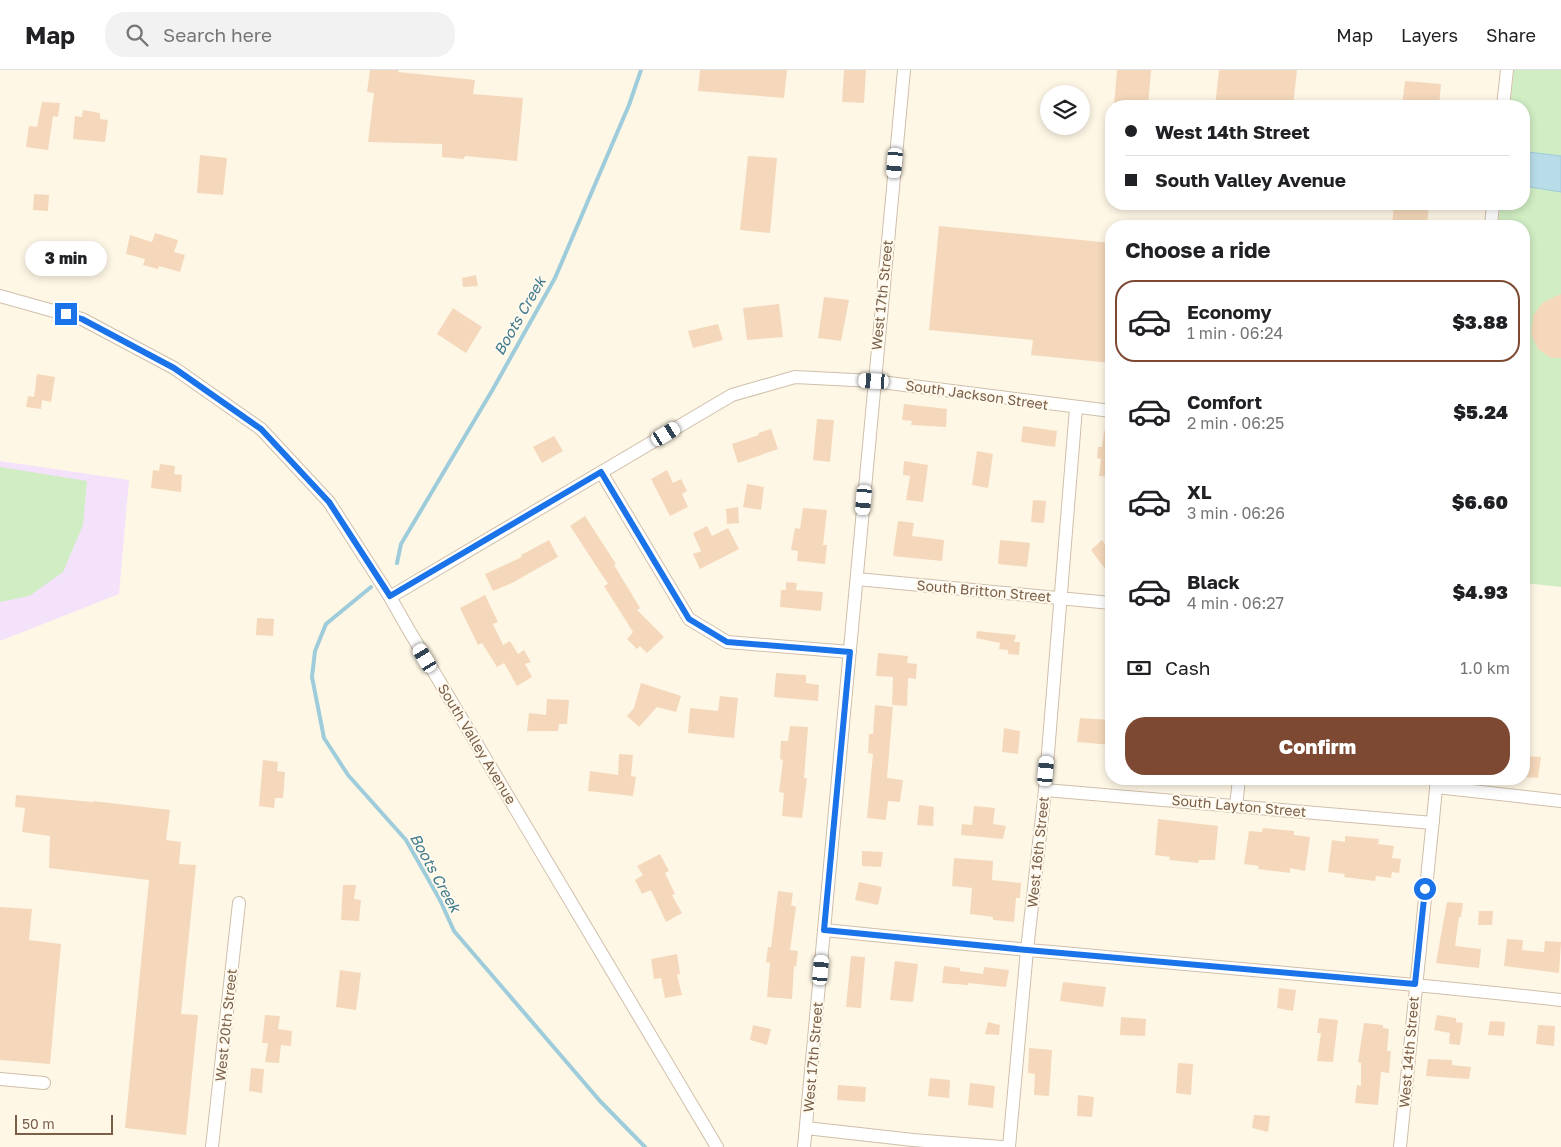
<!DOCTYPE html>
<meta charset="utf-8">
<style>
:root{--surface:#fff;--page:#f2f2f2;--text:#202124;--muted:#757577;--line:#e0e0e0;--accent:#7d4932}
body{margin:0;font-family:"Golos Text",sans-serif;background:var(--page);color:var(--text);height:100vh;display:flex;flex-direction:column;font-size:19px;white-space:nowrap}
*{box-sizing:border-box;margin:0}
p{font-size:16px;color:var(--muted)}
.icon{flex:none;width:28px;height:28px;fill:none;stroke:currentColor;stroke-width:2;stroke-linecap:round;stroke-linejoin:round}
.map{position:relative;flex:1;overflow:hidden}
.sheet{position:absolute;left:1105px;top:150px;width:425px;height:565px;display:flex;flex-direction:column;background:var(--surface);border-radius:20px;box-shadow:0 2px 8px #0003}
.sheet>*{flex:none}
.banner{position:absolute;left:1105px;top:30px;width:425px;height:110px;border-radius:20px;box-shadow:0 2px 8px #0003;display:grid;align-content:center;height:110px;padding:0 20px;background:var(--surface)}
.controls{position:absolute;left:1040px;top:15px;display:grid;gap:10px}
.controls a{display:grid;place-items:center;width:50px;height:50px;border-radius:50%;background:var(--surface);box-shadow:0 2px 8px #0003;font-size:25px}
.scale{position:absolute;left:15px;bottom:12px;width:98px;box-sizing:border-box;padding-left:5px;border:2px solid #795e48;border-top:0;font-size:14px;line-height:18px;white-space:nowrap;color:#795e48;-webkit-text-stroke:4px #fffaed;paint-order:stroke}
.end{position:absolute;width:22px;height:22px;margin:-11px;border:6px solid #1a73e8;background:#fff;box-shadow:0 0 0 2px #fff}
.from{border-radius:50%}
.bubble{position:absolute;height:35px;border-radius:18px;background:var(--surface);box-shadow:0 2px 8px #0003;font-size:16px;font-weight:800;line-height:35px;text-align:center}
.car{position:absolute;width:15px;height:30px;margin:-15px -8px;border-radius:6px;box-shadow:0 0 4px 1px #0007;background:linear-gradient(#fff 24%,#345 0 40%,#fff 0 76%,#345 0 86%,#fff 0)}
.banner b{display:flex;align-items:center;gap:18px;height:48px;font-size:19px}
.banner b+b{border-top:1px solid var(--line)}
.banner i{width:12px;height:12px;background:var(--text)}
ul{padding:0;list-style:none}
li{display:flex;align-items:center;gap:15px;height:82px;margin:0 10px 8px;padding:0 10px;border:2px solid transparent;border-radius:20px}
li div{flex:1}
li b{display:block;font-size:19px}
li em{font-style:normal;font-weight:800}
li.selected{border-color:var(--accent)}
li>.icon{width:45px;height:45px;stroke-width:1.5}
h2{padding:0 20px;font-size:22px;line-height:60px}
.pay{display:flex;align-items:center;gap:12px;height:55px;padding:0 20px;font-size:19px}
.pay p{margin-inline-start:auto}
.button{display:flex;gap:10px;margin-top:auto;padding:10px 20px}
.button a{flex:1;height:58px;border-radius:20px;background:var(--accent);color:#fff;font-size:20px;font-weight:800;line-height:58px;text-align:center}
header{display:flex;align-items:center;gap:30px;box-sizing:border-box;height:70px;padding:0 25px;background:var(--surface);border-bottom:1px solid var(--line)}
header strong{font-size:24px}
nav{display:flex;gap:28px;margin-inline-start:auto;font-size:18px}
.search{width:350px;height:45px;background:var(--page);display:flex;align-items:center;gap:12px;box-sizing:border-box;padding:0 18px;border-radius:20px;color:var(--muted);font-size:19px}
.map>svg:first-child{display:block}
</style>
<header>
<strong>Map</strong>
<div class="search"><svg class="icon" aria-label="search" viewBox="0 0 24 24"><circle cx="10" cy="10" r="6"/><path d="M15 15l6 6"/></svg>Search here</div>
<nav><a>Map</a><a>Layers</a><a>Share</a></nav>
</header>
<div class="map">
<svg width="1561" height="1077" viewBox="0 0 1561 1077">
<rect width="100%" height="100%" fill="#fef7e6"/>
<path fill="#f4e2fa" d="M0 391 129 410 119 524 0 571Z"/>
<path fill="#d0edc3" d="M1514 0H1561V517L1524 513V156H1498L1500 134H1524V36H1510Z
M0 397 87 411 83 455 63 502 29 526 0 532Z"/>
<path fill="#b8dde9" stroke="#9eccdb" d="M1528 82 1561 86V122L1524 116V83Z"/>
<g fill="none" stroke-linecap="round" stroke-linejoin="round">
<path stroke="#9eccdb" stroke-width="4" d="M397 493 401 474 493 319 555 208 629 35 641 0
M371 517 326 554 315 581 312 607 324 668 348 705 406 770 440 830 454 861 600 1031 645 1077"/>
</g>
<path fill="#f5d8bb" d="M370 0H399L398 2 475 10 473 24 523 28 517 91 465 86 464 89 442 87V74L368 72 374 23 367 22Z
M700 0H787L784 28 698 21Z
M844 0H866L864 33 842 32Z
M1117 0H1151L1148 36H1114Z
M1219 0H1297L1293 36H1215Z
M1405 11 1441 14 1439 36H1402Z
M42 32 60 33 58 47 53 46 48 80 26 77 29 56 37 57Z
M83 40 100 43V49L108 50 105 72 73 69 75 46 82 47Z
M200 85 227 88 223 125 197 123Z
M748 86 777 88 770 163 740 160Z
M34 124 49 125 48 141 33 140Z
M1394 134H1429L1427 156H1392Z
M939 156 1111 173V293L1031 285 1033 270 929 260Z
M155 163 178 170 174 182 185 185 180 202 159 196 158 199 143 195 145 189 126 184 130 165 152 172Z
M476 205 478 216 463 217 462 208Z
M1561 224V288H1551L1538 279 1531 264 1533 246 1542 233Z
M824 227 849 230 841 271 818 268Z
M779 234 783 267 747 270 743 238Z
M453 238 482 257 466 283 437 264Z
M718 254 723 270 693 278 688 261Z
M37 304 55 307 51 332 42 330 41 339 26 337 28 326 34 327Z
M904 334 947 339 946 357 911 355 912 351 902 350Z
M817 349 834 350 830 392 813 390Z
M1023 356 1057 361 1055 377 1021 372Z
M771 359 778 379 738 393 732 374 759 365 758 363Z
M1104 361 1111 362V407L1099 406 1101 389 1097 388 1098 377H1102Z
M554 366 563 381 542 393 533 377Z
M977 381 993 384 988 418 972 415Z
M904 391 928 395 923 432 906 430 910 406 903 405Z
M160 394 175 396 174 404 182 405 181 422 151 418 153 400 159 401Z
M667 400 673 413 681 409 687 421 682 424 688 437 670 446 651 409Z
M747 414 764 417 761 440 743 437Z
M1033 430 1046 431 1044 453 1031 452Z
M738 437 739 453 727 454 726 439Z
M803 438 827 440 823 475H827L825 494 797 491 798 481 791 480 795 458 800 459Z
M585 446 616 494 614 495 640 538 637 540 664 567 647 583 640 576 637 579 627 569 633 562 604 516 608 514 570 456Z
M898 451 914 453 912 466 944 470 942 491 893 486Z
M707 456 712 466 728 458 739 479 700 499 693 484 701 481 693 463Z
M549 470 558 487 512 513 493 521 485 504 522 487 521 485Z
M1000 470 1030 473 1027 497 998 494Z
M1102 470 1111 482V507L1091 480Z
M786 512 797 513 796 520 823 522 821 541 780 537 781 520H786Z
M485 525 498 552 493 554 503 575 510 571 518 584 524 580 531 592 525 594 532 607 517 616 504 593 497 597 482 573 478 575 460 538Z
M257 548 274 549 273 566 256 565Z
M977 561 1016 565 1014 572H1020L1019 585 1008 584V580L999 579 1000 573 976 568Z
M878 583 908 586 907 593 917 594 916 609 908 608 907 636 892 635 893 607 876 606Z
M776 603 806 605V613L819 615 818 631 774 627Z
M641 613 681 626 676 642 657 637 639 657 627 646 634 638Z
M720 626 738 628 734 668 688 663 690 638 718 641Z
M547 629 569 630 567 654H559L558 661H527L529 643 546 645Z
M875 635 893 637 887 708 903 710 900 732 888 731 886 750 867 748 873 684 868 683 869 664H873Z
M1080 648 1111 650V675L1077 672Z
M790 656 808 657 804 708H807L802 748 782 746 784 723 779 722 783 690 780 689 781 671H788Z
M1004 658 1020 661 1018 684 1002 682Z
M619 684 633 685 631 706 636 707 633 726 588 721 590 701 618 705Z
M1524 686 1541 687 1538 708 1524 707Z
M263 690 278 692 277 701 285 702 283 728H275L274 738 259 736Z
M16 725 93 732V731L170 740 166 770 181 772 179 794 196 795 181 944 198 945 186 1065 125 1058 149 810 49 798 50 766 22 762 25 738 15 737Z
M919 735 934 737 933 756 917 755Z
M974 736 995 738 993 754 1006 756 1003 769 961 765 962 754 972 755Z
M1158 749 1218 756 1215 790H1199L1198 793 1169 790 1170 787 1155 785Z
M1263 758 1294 761V765L1310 767 1305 801 1290 798V803L1258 799 1259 796 1244 794 1249 761 1262 762Z
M1345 766 1379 769 1378 774 1394 776 1392 788 1401 789 1399 803 1392 802 1391 808 1376 806 1375 811 1344 807 1345 804 1328 802 1332 770 1345 772Z
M862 781 883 782 881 797 862 796Z
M660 784 669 801 665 803 675 824 672 825 682 843 666 852 651 820 642 824 635 810 643 805 637 796Z
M954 788 993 791 992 810 1021 813 1020 828H1016L1014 852 993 850V847L970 844 972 818 952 816Z
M859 812 882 817 878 835 855 830Z
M343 815H356L354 829 361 830 359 851 341 850Z
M778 821 793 823 791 835 796 837 790 880 798 881 796 897 794 896 792 929 767 927 770 893 766 892 768 877H771Z
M1447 832 1463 833 1461 847H1459L1455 876 1481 879 1479 898 1436 893Z
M0 837 32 839 29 870 61 874 50 994 0 990Z
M1479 841H1493L1492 855H1478Z
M1507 869 1523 870 1522 880 1544 882 1545 871 1561 872 1559 903 1504 896Z
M677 884 680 904 677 905 682 925 665 928 661 908 654 909 651 889Z
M851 886 865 887 861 938 846 937Z
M895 891 918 894 913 932 890 930Z
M944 896 960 898V901L983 904 984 897 1009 900 1006 917 968 913V915L942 913Z
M340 900 361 903 356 940 336 937Z
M1063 912 1106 917 1103 937 1060 931Z
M1279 918 1296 920 1293 941 1277 938Z
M265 945 280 946 278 959 292 961 291 976 281 975 279 993 265 992 268 973H262Z
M1437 945 1456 948V952L1463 953 1460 975 1449 974 1450 963 1434 960Z
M1121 947 1146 949 1145 966 1120 965Z
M1319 948 1338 950 1333 992 1317 991 1321 963H1317Z
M1490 951 1505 952 1504 966 1488 965Z
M988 952 1000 955 999 965 985 964Z
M1364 953 1383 955V958L1389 959 1387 981H1391L1389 1003 1381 1002 1378 1035 1355 1033 1357 1015 1361 1016V993L1358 992Z
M753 955 771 959 767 975 750 970Z
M1538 955 1555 956 1554 976 1536 974Z
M1029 978 1052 980 1049 1026 1034 1025 1035 1004 1028 1003Z
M1428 989 1452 990V995L1471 997 1469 1009 1426 1006Z
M1178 993 1193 994 1191 1025 1176 1023Z
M251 998 264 999 262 1023 249 1021Z
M930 1008 950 1010 949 1028 928 1026Z
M970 1013 995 1016 993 1038 968 1035Z
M838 1015 866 1017 865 1032 837 1030Z
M1078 1025 1094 1027 1092 1047 1077 1046Z
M1254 1045 1270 1046 1268 1062 1252 1058Z"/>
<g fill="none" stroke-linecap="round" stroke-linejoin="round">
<defs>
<path id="minor" d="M1503 36 1507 0
M1491 156 1493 134
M0 226 82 249 174 298 261 359 329 432 390 527 407 557 717 1077
M601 402 689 549 727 572 850 582
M857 509 1111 533
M390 527 732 325 795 307 873 311 1111 341
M1436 717 1561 731
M1045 720 1433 753
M1236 736 1239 709
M825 860C1070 886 1316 903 1561 930
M0 1009 44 1013
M806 1058 913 1070 1002 1077
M212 1077 239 833
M804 1077C838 718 869 359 904 0
M1009 1077 1027 880 1045 720 1076 338
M1400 1077 1437 709"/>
</defs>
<use href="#minor" stroke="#d0bfaa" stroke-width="14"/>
<use href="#minor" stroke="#fff" stroke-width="12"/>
</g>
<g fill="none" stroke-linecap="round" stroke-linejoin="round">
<path stroke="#1a73e8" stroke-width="6" d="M66 244 82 249 174 298 261 359 329 432 390 526 601 402 689 549 727 572 850 582 824 860 1027 880 1415 914 1425 819"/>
</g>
<g text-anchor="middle" stroke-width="4" stroke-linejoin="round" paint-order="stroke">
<g font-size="14" fill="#795e48" stroke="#fffaed">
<text transform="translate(882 225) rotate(-84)" y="5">West 17th Street</text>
<text transform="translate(977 325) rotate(8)" y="5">South Jackson Street</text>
<text transform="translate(984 521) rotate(5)" y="5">South Britton Street</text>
<text transform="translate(477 674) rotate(59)" y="5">South Valley Avenue</text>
<text transform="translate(1239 736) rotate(5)" y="5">South Layton Street</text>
<text transform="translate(1038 782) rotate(-84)" y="5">West 16th Street</text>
<text transform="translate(226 955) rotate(-84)" y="5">West 20th Street</text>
<text transform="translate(1409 982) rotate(-85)" y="5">West 14th Street</text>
<text transform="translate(813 987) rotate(-85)" y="5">West 17th Street</text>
</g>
<g font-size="15" font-style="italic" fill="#407a8e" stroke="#fffaed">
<text transform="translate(520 246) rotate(-60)" y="5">Boots Creek</text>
<text transform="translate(435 803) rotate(61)" y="5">Boots Creek</text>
</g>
</g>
</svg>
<div class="controls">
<a><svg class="icon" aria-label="layers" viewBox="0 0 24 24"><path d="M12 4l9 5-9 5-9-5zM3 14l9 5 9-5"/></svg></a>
</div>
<div class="scale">50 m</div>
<i class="end from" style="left:1425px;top:819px"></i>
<i class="end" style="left:66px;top:244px"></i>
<div class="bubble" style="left:25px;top:171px;width:82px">3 min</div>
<i class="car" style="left:895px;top:93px;rotate:185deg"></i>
<i class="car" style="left:874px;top:311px;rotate:273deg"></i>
<i class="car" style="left:666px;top:364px;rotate:59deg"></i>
<i class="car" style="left:864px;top:430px;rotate:185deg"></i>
<i class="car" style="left:425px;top:588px;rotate:329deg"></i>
<i class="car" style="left:1046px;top:701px;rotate:5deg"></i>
<i class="car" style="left:821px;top:900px;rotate:5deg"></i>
<div class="banner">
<b><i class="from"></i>West 14th Street</b>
<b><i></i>South Valley Avenue</b>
</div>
<section class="sheet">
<h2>Choose a ride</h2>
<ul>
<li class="selected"><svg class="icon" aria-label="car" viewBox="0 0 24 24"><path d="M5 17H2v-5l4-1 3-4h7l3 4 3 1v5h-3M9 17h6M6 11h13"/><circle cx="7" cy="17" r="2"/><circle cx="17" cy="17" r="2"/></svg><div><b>Economy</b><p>1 min · 06:24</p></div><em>$3.88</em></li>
<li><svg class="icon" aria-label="car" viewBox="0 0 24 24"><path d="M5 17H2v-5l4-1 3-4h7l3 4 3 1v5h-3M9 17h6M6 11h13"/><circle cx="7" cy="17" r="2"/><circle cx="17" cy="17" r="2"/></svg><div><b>Comfort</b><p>2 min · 06:25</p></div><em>$5.24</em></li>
<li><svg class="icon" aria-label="car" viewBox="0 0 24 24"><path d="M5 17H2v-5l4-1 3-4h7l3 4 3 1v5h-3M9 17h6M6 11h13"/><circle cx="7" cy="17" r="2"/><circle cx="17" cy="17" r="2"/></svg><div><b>XL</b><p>3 min · 06:26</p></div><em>$6.60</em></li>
<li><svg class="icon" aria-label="car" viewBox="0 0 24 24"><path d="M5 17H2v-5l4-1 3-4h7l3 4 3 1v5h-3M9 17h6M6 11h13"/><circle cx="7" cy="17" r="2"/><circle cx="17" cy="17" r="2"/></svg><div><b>Black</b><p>4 min · 06:27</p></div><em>$4.93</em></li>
</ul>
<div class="pay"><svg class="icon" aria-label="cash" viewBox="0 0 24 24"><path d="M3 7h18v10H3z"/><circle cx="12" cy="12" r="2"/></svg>Cash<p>1.0 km</p></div>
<div class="button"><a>Confirm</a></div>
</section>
</div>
